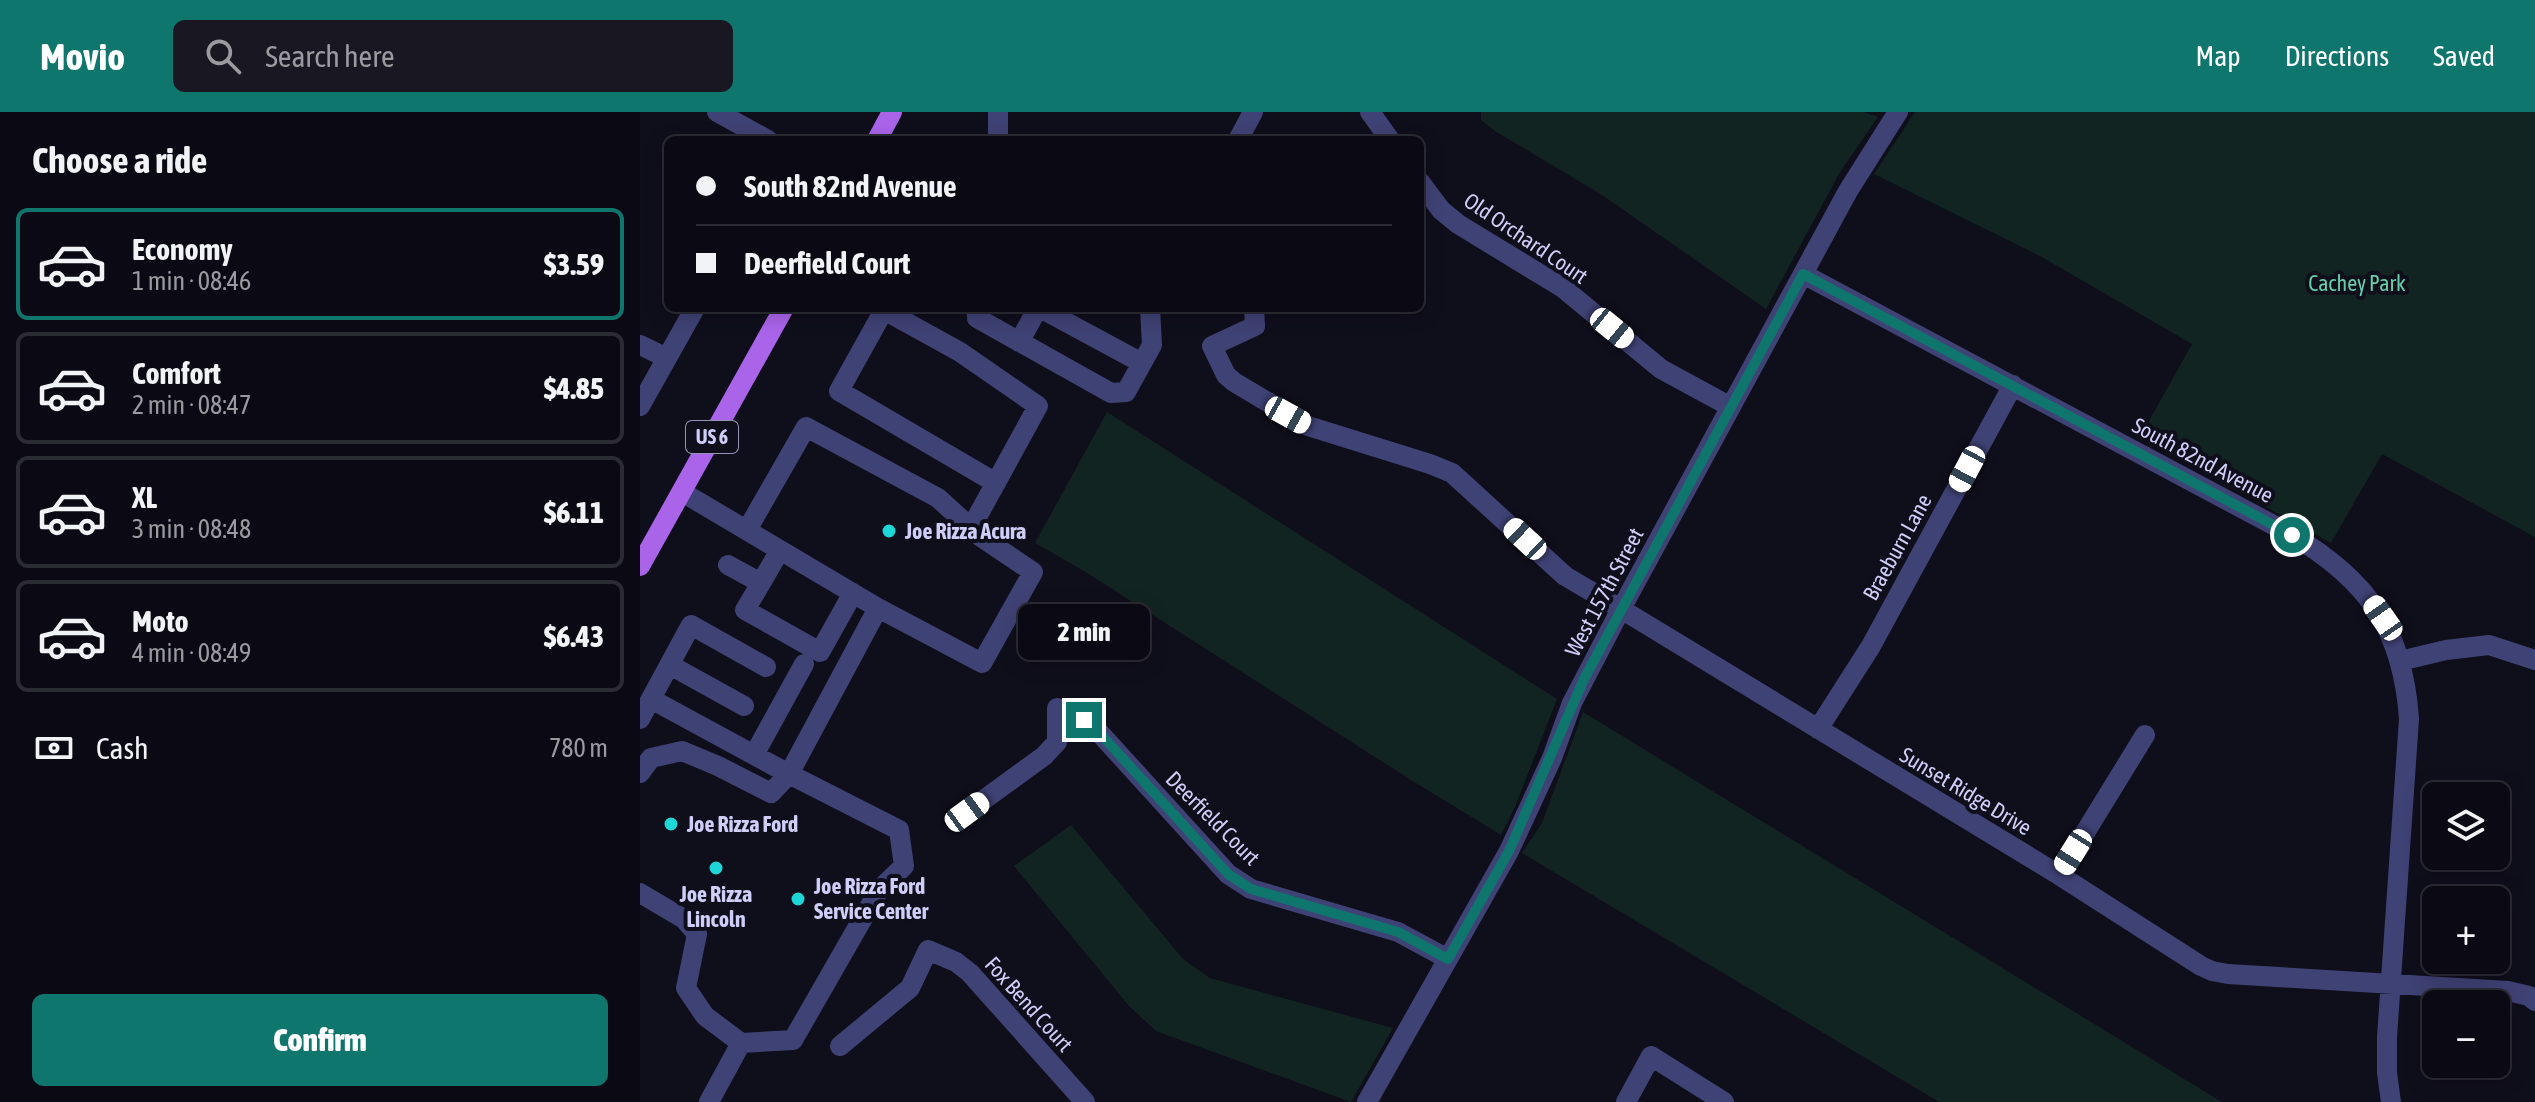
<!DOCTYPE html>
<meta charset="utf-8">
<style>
:root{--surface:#0b0a14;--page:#191822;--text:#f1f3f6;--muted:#9a9aa0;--line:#2b2b34;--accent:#0f766e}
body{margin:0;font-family:"Asap Condensed",sans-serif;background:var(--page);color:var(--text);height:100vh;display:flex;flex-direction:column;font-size:30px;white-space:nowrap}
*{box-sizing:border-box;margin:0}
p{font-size:26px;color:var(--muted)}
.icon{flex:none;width:44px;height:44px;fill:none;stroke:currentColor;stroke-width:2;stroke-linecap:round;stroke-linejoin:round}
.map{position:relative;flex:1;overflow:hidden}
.panel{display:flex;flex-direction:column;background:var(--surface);width:640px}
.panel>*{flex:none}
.top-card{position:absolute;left:24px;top:24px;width:760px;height:176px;border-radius:12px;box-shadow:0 4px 20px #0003,0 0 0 2px var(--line);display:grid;align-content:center;height:176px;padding:0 32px;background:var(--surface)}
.controls{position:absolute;left:1782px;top:670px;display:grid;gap:16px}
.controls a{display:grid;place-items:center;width:88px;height:88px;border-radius:12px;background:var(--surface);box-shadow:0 4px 20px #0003,0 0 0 2px var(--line);font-size:40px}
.end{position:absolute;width:36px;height:36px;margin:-18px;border:10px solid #0f766e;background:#fff;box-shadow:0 0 0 4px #fff}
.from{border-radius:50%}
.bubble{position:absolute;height:56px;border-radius:12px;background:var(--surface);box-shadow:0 4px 20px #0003,0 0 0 2px var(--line);font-size:26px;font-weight:800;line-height:56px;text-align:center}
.car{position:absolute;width:24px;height:48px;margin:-24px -12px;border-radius:10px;box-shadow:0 0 6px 2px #0007;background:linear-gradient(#fff 24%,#345 0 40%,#fff 0 76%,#345 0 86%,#fff 0)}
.top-card b{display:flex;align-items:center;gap:28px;height:76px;font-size:30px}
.top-card b+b{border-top:2px solid var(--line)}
.top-card i{width:20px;height:20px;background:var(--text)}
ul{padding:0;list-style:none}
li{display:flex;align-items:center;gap:24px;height:112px;margin:0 16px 12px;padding:0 16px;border:4px solid var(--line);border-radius:12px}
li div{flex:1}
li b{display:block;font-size:30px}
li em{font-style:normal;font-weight:800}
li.selected{border-color:var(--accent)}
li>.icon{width:72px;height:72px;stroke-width:1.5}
h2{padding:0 32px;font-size:36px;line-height:96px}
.pay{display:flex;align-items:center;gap:20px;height:88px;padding:0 32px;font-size:30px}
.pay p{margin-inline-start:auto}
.cta{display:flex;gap:16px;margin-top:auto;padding:16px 32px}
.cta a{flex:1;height:92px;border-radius:12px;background:var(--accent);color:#fff;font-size:32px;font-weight:800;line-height:92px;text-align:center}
header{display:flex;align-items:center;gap:48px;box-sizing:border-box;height:112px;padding:0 40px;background:var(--accent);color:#fff}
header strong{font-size:38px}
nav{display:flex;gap:44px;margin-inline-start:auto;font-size:28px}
.search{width:560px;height:72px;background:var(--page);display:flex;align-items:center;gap:20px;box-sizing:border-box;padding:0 28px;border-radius:12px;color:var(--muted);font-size:30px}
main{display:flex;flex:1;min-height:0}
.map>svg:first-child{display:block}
</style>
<header>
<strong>Movio</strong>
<div class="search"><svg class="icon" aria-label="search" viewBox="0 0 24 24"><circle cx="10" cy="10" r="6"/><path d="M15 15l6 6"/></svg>Search here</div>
<nav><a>Map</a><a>Directions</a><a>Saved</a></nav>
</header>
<main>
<section class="panel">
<h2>Choose a ride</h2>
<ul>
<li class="selected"><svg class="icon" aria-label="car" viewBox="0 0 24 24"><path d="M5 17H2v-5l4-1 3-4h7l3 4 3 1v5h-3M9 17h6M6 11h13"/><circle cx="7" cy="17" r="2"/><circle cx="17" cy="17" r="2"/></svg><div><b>Economy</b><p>1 min · 08:46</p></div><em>$3.59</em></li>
<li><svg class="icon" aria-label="car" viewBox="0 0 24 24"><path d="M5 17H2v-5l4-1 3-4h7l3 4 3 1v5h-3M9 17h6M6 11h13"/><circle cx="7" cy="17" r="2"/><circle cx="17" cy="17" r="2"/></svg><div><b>Comfort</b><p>2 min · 08:47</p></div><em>$4.85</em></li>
<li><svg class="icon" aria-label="car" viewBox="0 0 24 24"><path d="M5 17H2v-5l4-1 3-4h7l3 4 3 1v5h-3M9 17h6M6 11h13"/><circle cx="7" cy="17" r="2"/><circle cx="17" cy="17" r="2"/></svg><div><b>XL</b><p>3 min · 08:48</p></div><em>$6.11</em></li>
<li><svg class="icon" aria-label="car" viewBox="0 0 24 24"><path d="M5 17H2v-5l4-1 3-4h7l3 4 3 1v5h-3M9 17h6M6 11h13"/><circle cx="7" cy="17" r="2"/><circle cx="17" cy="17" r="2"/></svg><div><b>Moto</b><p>4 min · 08:49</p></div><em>$6.43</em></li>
</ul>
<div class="pay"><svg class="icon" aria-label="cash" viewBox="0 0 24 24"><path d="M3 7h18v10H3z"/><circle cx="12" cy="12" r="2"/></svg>Cash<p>780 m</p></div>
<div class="cta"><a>Confirm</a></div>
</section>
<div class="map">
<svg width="1895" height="990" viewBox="0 0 1895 990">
<rect width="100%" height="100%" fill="#0f0e1b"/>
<path fill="#122421" d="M841 0H1223L1238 5 1200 60 1126 197 962 83 855 19 841 8Z
M1275 0H1895V425L1742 342 1691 431 1500 325 1552 232 1400 144 1234 62Z
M467 300 917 587 875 695 861 723 771 668 444 459 395 431Z
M943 600 1582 990H1299L882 741 902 711Z
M431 713 543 847 570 866 753 916 711 990 516 919 489 894 374 754Z"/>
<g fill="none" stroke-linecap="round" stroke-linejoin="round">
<path stroke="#3f4274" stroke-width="20" d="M77 0 128 28
M358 0V28
M730 0 750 28
M598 28 613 0
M780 70 801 98 818 112 923 176 1021 257 1091 295
M1163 162 1652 423C1728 468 1763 518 1769 607L1747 925V961L1751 990
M337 196V206L471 281 486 280 512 233 510 196
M400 196 502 251
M614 196 615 214 572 234 586 263 594 270 668 314 790 352 812 361 925 464 981 497 1419 763 1561 854 1572 859 1588 862 1868 879 1889 884 1895 889
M379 230 398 196
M0 233 27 246
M0 294 55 196
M42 380 238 496 149 662 259 718 264 754 239 778 153 928 101 931 69 990
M331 416 398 294 320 240 244 198 199 279 356 371
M107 418 166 315 298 386 341 425 393 460 342 551 238 496
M88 453 121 471 140 438
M121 471 105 498 180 540 213 481
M1760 549 1806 538 1849 533 1895 548
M30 553 104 594
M0 607 51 513 126 555
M1178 617 1231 534 1373 273
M114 643 164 552
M0 661 11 646 42 639 78 654 131 681 149 662 11 587
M327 700 404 644 417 630V596L444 608 456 617 588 762 611 777 758 820 808 847
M1419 763 1505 623
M0 781 44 807 57 822 46 876 65 904 101 931
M200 934 270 876 288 838 316 850 330 861 445 990
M727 990 869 739 912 646 932 591 981 497 1208 79 1258 0
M986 990 1011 944 1084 990"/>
<path stroke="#aa64ea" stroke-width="20" d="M237 28 252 0
M0 454 144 196"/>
</g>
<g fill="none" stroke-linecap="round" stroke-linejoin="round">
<path stroke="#0f766e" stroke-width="10" d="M444 608 456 617 588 762 611 777 758 820 808 847 869 739 944 567 1163 162 1652 423"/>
</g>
<g fill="#1dd6d5" stroke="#0f0e1b" stroke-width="3">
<circle cx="249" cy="419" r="8"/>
<circle cx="31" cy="712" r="8"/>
<circle cx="76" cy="756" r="8"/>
<circle cx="158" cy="787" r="8"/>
</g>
<g text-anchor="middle" stroke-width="8" stroke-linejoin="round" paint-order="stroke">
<rect fill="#0f0e1b" stroke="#9594b6" stroke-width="2" x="46" y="309" width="52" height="32" rx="6"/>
<g font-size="20" font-weight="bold" fill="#cfcef8">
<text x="72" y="332">US 6</text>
</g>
<g font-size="22" fill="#cfcef8" stroke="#0f0e1b">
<text transform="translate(886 126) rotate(34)" y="8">Old Orchard Court</text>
<text transform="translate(1563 348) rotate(28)" y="8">South 82nd Avenue</text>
<text transform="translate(1257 435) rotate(-61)" y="8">Braeburn Lane</text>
<text transform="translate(964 480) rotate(-62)" y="8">West 157th Street</text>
<text transform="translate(1326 679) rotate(31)" y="8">Sunset Ridge Drive</text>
<text transform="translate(573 706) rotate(45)" y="8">Deerfield Court</text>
<text transform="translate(389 892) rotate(48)" y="8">Fox Bend Court</text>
</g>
<g font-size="22" fill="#65cea9" stroke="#0f0e1b">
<text x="1717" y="179">Cachey Park</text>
</g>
<g font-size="22" font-weight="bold" fill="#cfcef8" stroke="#0f0e1b" text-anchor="start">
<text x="265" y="427">Joe Rizza Acura</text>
<text x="47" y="720">Joe Rizza Ford</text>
<text x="174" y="782">Joe Rizza Ford<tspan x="174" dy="25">Service Center</tspan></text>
<text x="76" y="790" text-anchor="middle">Joe Rizza<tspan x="76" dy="25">Lincoln</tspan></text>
</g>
</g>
</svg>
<div class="controls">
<a><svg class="icon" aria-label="layers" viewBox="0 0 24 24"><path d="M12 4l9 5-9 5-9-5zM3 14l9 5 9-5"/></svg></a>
<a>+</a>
<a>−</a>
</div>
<i class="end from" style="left:1652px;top:423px"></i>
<i class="end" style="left:444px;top:608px"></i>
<div class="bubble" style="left:378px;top:492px;width:132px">2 min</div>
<i class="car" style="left:972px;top:216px;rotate:129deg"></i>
<i class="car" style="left:648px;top:303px;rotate:119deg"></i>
<i class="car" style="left:1327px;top:357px;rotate:208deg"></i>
<i class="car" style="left:885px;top:427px;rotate:313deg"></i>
<i class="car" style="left:1743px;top:506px;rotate:325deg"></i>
<i class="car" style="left:327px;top:700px;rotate:54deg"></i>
<i class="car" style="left:1433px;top:740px;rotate:212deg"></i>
<div class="top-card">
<b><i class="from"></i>South 82nd Avenue</b>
<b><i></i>Deerfield Court</b>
</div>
</div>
</main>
